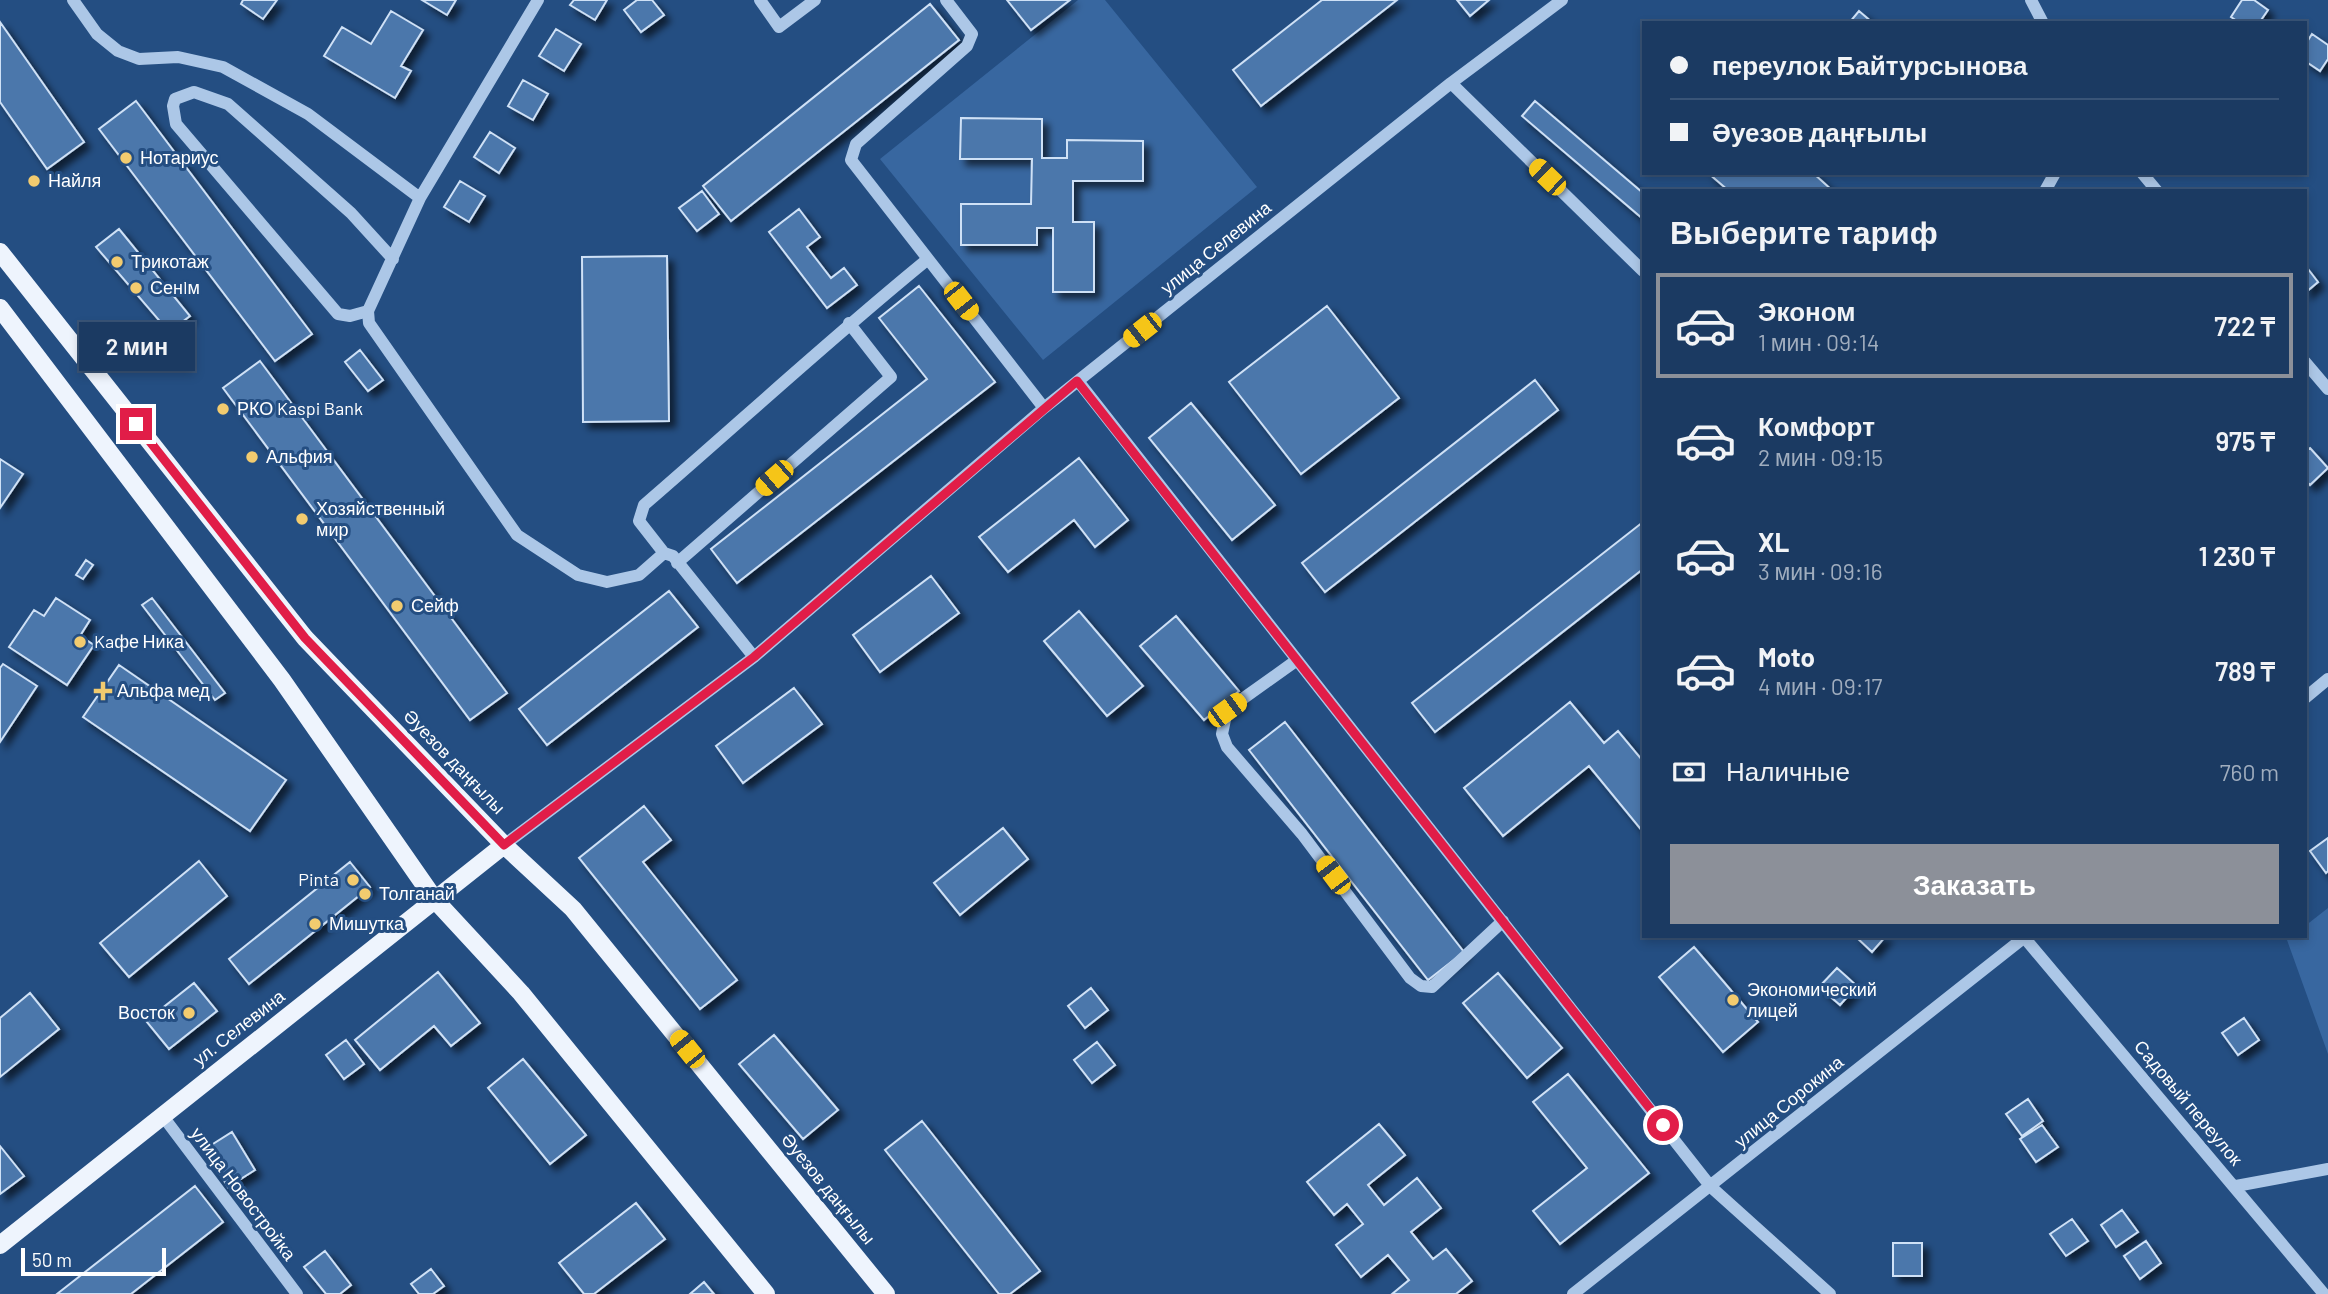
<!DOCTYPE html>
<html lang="ru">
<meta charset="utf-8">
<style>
:root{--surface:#1b3a62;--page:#28456b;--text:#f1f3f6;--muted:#a0adbe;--line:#395477;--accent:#8c9099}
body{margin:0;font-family:Barlow,sans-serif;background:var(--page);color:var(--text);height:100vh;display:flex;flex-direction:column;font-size:26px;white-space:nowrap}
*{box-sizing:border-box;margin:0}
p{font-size:23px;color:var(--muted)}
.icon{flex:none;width:38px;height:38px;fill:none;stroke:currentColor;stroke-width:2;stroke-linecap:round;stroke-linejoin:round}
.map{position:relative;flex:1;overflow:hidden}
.panel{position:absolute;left:1642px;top:189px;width:665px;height:749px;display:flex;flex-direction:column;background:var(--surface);border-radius:0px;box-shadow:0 4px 10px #0003,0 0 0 2px var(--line)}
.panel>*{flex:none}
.guide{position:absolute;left:1642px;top:21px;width:665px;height:154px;border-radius:0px;box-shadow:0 4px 10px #0003,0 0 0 2px var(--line);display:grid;align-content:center;height:154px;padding:0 28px;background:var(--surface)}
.scale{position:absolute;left:21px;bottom:18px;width:145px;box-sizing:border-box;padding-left:7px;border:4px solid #fff;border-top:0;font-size:19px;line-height:24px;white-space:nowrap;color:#fff;-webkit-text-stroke:5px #244e82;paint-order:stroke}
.end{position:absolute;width:32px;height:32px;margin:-16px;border:9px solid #e11d48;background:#fff;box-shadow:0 0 0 4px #fff}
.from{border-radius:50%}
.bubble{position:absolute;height:49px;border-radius:0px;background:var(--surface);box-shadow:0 4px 10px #0003,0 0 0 2px var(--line);font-size:23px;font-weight:600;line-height:49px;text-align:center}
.car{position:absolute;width:21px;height:42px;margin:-21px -10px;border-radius:9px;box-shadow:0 0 5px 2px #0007;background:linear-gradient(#f5c518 24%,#345 0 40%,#f5c518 0 76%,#345 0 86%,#f5c518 0)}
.guide b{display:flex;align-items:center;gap:24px;height:66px;font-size:26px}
.guide b+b{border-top:2px solid var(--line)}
.guide i{width:18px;height:18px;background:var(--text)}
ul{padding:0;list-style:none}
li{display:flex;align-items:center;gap:21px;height:105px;margin:0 14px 10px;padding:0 14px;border:4px solid transparent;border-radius:0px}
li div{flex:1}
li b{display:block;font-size:26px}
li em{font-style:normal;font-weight:600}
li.active{border-color:var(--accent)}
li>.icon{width:63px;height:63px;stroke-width:1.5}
h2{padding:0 28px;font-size:32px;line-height:84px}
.pay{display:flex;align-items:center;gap:18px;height:77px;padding:0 28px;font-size:26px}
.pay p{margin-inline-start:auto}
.cta{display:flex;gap:14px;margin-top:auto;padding:14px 28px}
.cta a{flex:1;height:80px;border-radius:0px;background:var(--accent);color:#fff;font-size:28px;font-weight:600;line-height:80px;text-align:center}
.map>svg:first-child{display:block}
</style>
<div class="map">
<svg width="2328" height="1294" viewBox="0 0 2328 1294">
<defs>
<filter id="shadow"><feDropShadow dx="6" dy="6" stdDeviation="3.5" flood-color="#0009"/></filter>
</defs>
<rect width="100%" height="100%" fill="#244e82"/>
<path fill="#3867a0" d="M1078 0H1105L1257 187 1043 360 880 159Z
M2328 908V1054L2287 940 2292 936H2305V926Z"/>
<path fill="#4c77ab" stroke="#cfe1f6" stroke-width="2" filter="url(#shadow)" d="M243 0H277L263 19 241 4Z
M422 0H456L447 15Z
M574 0H607L595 20 570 5Z
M637 0H652L664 15 641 32 624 10Z
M1007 0H1070L1031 30Z
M1322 0H1397L1261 106 1233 70Z
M1457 0H1489L1470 16Z
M2242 0H2254L2268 10 2259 23H2240L2231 17Z
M930 4 959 40 731 221 703 186Z
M391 11 423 30 401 66 411 71 395 98 324 56 342 27 371 44Z
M1859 11 1873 23H1849Z
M0 22 84 142 47 169 0 102Z
M556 29 581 44 564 71 539 56Z
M2312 34 2328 45V59L2320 71 2305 61V45Z
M523 80 548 94 533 120 508 106Z
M136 101 312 334 275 361 99 129Z
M1535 101 1643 193V219L1522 116Z
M961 118 1042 119V158H1067V140L1143 141V181H1073V222H1094V292H1053V228H1037V245H961V204H1031L1032 159H960Z
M490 132 515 148 499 173 474 157Z
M1708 173H1813L1833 191H1729Z
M460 181 485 196 469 222 444 207Z
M702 191 719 214 697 231 679 208Z
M799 209 820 237 807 247 831 278 844 268 857 285 827 308 769 232Z
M119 229 190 316 169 332 96 247Z
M667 256 669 421 583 422 582 257Z
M2305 265 2318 282 2305 293Z
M919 286 995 382 737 583 711 549 927 379 879 318Z
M1327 306 1399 398 1301 474 1229 382Z
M360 350 383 380 368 391 345 362Z
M260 361 507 693 470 720 223 388Z
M1535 380 1558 410 1325 592 1302 563Z
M1191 403 1275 505 1232 540 1149 438Z
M2310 448 2328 468 2310 485 2305 480V452Z
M1079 458 1128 520 1095 547 1074 520 1008 572 979 537Z
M0 459 23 474 0 508Z
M1643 522V569L1435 732 1412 703Z
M86 560 93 565 83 579 76 575Z
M931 576 959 613 880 672 853 635Z
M669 591 698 627 547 745 519 709Z
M56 598 90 620 80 636 94 645 67 685 9 647 34 610 44 616Z
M152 598 225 693 215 700 142 605Z
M1079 611 1143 686 1107 716 1044 641Z
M1176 616 1239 691 1204 720 1140 646Z
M3 664 37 686 0 742V668Z
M119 665 286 780 250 831 83 717Z
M794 688 822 724 743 783 716 746Z
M1570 702 1604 743 1618 731 1643 761V832L1589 766 1503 836 1464 788Z
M1285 722 1464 952 1428 980 1249 750Z
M644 806 671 840 643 862 737 980 700 1009 579 858Z
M1003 828 1028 859 960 915 934 883Z
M2328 838V871L2326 873 2310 851Z
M199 861 227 896 129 977 100 943Z
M350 862 370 887 249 984 229 959Z
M1855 936H1886L1872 952Z
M1694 947 1758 1022 1723 1052 1659 977Z
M1837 968 1857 986 1840 1005 1819 987Z
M438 972 480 1023 451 1046 434 1026 380 1070 355 1040Z
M1498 973 1562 1048 1527 1078 1463 1003Z
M194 983 217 1011 169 1049 146 1021Z
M1091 988 1108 1010 1085 1028 1068 1006Z
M30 993 59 1029 0 1077V1018Z
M2244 1018 2259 1040 2238 1055 2222 1033Z
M774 1035 838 1110 803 1139 739 1064Z
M346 1040 364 1064 344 1079 326 1055Z
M1097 1042 1115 1065 1092 1083 1074 1060Z
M523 1059 586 1135 550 1164 488 1088Z
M1568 1074 1649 1173 1560 1244 1533 1211 1587 1168 1533 1102Z
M2028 1099 2043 1121 2022 1136 2006 1114Z
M922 1121 1040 1271 1010 1294H999L885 1150Z
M1379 1124 1405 1155 1368 1185 1384 1205 1417 1178 1441 1208 1411 1232 1433 1259 1446 1249 1472 1281 1456 1294H1392L1409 1280 1388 1255 1361 1277 1336 1245 1363 1224 1347 1204 1334 1215 1307 1182Z
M2042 1125 2058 1147 2036 1162 2020 1139Z
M232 1132 255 1170 228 1187 205 1149Z
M0 1146 24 1176 0 1194Z
M195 1186 223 1222 131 1294H57Z
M636 1203 665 1239 594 1294H584L559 1263Z
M2122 1210 2138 1232 2116 1247 2101 1225Z
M2072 1219 2088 1241 2066 1256 2050 1234Z
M2146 1241 2161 1263 2140 1279 2124 1256Z
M1893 1243H1922V1276H1893Z
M325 1251 351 1285 340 1294H326L304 1267Z
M431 1269 444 1286 433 1294H419L411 1284Z
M704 1282 714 1294H690Z"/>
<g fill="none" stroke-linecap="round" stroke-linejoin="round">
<path stroke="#acc7e7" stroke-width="12" d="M73 0 97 34 118 51 139 59 178 57 223 67 308 114 420 198
M538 0 420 198 368 311 369 323 517 535 578 575 607 582 639 575 664 553 673 556 754 657
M760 0 779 27 815 0
M946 0 972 34 967 46 856 144 851 160 1044 408
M2031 0 2043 23
M1451 83 1643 271
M2142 173 2157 191
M2045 191 2055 173
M368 311 350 316 338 314 176 124 173 106 175 99 194 92 228 104 351 213 393 259
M2305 362 2328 389
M1078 381 1711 1187 1830 1294
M664 553 639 521 644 505C739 423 831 338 928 259
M677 563 891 377 849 323
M1297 660 1227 710 1222 734 1227 747 1302 834 1410 978 1421 986 1432 987 1503 921
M2305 698 2328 679
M504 845 754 657 1044 408 1451 83 1562 0
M2023 936 2324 1294
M162 1115 297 1294
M2236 1186 2328 1169
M1573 1294 2026 936"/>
<path stroke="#eef4fd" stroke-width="18" d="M0 252 305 638 504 845 573 909 886 1294
M0 308 282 680 435 900 521 993 766 1294
M0 1245 504 845"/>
</g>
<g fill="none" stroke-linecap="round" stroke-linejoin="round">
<path stroke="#e11d48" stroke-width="9" d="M136 424 305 638 504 845 754 657 1077 381 1663 1125"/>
</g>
<g fill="#f2cb6f" stroke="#244e82" stroke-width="2.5">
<circle cx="126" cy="158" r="7"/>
<circle cx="34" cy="181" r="7"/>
<circle cx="117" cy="262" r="7"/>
<circle cx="136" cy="288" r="7"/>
<circle cx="223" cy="409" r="7"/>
<circle cx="252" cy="457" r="7"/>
<circle cx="302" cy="519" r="7"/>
<circle cx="397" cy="606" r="7"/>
<circle cx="80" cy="642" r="7"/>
<path d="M99.5 680.5h7v7h7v7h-7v7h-7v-7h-7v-7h7z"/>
<circle cx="353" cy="880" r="7"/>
<circle cx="365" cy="894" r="7"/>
<circle cx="315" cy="924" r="7"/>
<circle cx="1733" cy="1000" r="7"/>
<circle cx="189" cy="1013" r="7"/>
</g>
<g text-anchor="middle" stroke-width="6" stroke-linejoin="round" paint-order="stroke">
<g font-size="18" fill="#fff" stroke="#244e82" text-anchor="start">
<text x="140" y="164">Нотариус</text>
<text x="48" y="187">Найля</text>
<text x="131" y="268">Трикотаж</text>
<text x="150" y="294">СенIм</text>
<text x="237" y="415">РКО Kaspi Bank</text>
<text x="266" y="463">Альфия</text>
<text x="316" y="515">Хозяйственный<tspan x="316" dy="21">мир</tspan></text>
<text x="411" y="612">Сейф</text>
<text x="94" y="648">Kaфе Ника</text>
<text x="117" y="697">Альфа мед</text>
<text x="339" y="886" text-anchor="end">Pinta</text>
<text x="379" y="900">Толганай</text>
<text x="329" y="930">Мишутка</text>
<text x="1747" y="996">Экономический<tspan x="1747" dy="21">лицей</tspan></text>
<text x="175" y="1019" text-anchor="end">Восток</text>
</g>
<g font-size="18" fill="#fff" stroke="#244e82">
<text transform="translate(1216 248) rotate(-39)" y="6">улица Селевина</text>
<text transform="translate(454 762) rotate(46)" y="6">Әуезов даңғылы</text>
<text transform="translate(239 1028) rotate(-38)" y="6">ул. Селевина</text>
<text transform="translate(1789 1102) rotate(-39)" y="6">улица Сорокина</text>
<text transform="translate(2188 1103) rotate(50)" y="6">Садовый переулок</text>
<text transform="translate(828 1189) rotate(51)" y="6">Әуезов даңғылы</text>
<text transform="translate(243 1194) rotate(53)" y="6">улица Новостройка</text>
</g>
</g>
</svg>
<div class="scale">50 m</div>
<i class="end from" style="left:1663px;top:1125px"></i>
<i class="end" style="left:136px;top:424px"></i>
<div class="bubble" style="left:79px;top:322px;width:116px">2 мин</div>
<i class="car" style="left:1547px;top:177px;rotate:314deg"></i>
<i class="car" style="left:961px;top:301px;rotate:142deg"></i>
<i class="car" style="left:1142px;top:330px;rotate:232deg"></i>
<i class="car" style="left:774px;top:478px;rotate:229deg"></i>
<i class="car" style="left:1227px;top:710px;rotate:54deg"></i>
<i class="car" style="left:1333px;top:875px;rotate:323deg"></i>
<i class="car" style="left:687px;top:1049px;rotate:321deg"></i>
<div class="guide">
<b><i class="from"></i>переулок Байтурсынова</b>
<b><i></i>Әуезов даңғылы</b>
</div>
<section class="panel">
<h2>Выберите тариф</h2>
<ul>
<li class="active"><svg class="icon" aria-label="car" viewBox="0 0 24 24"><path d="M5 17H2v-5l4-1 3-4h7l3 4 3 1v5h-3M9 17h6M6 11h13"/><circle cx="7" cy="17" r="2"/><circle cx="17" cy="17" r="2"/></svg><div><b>Эконом</b><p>1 мин · 09:14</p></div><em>722 ₸</em></li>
<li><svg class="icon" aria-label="car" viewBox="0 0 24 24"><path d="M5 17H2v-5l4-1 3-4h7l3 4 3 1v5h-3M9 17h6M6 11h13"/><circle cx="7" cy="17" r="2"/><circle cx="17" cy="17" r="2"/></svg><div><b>Комфорт</b><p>2 мин · 09:15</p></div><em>975 ₸</em></li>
<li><svg class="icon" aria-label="car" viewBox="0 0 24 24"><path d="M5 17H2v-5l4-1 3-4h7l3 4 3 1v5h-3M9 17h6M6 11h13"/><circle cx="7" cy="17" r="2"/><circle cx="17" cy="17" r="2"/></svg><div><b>XL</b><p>3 мин · 09:16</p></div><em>1 230 ₸</em></li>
<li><svg class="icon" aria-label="car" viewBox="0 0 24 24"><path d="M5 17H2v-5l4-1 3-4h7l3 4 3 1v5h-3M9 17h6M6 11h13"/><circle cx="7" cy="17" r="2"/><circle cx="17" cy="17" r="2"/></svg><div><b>Moto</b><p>4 мин · 09:17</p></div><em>789 ₸</em></li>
</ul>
<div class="pay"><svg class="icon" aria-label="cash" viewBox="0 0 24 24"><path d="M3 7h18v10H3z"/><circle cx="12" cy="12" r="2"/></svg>Наличные<p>760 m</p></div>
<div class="cta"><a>Заказать</a></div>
</section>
</div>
